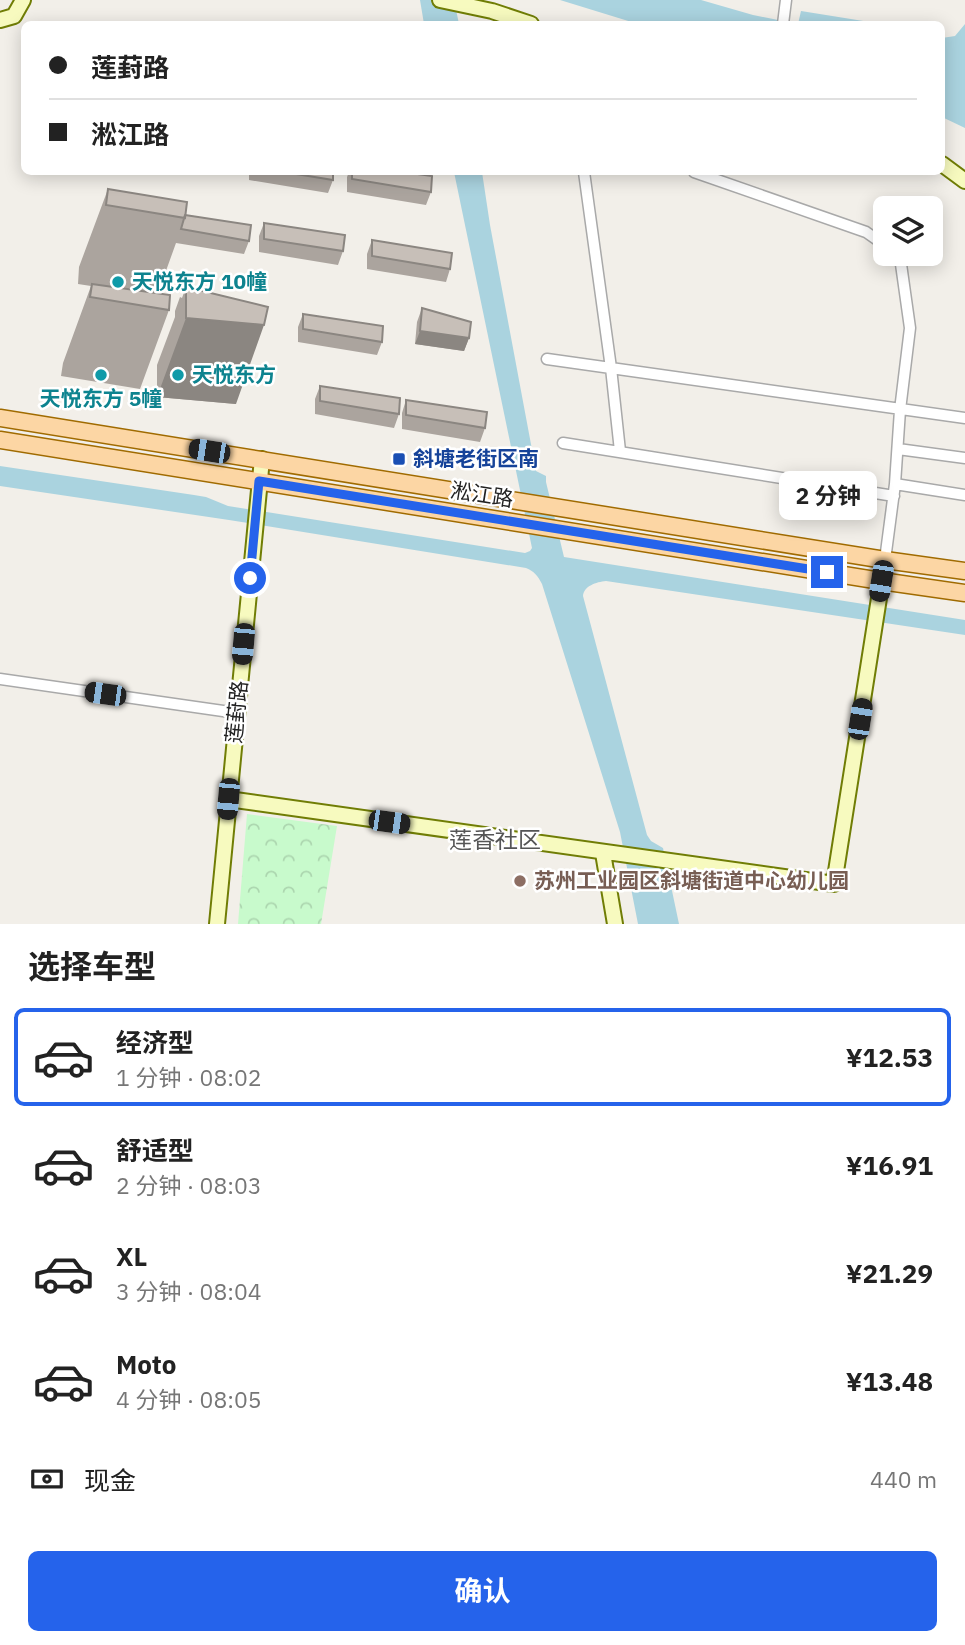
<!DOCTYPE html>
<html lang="zh">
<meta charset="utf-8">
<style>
:root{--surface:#fff;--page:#f6f6f6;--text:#222;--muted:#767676;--line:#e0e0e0;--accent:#2563eb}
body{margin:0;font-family:"IBM Plex Sans","Noto Sans SC",sans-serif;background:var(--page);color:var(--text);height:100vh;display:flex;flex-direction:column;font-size:26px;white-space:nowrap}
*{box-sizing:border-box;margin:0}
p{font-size:23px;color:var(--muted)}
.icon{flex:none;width:38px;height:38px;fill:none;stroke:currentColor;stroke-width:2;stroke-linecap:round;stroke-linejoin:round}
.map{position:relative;height:924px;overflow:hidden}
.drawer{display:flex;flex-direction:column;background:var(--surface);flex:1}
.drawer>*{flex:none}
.top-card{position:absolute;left:21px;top:21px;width:924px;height:154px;border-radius:10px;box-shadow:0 4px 18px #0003;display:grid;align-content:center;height:154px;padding:0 28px;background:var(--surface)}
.fabs{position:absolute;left:873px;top:196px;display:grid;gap:14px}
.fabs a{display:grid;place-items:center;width:70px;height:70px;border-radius:10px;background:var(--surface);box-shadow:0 4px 18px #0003;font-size:35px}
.end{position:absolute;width:32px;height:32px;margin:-16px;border:9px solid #2563eb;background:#fff;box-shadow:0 0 0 4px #fff}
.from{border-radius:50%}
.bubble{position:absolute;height:49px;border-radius:10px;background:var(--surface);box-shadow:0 4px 18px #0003;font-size:23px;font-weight:700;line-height:49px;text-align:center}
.car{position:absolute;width:21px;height:42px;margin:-21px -10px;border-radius:9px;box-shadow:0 0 5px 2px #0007;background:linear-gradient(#222 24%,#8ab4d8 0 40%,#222 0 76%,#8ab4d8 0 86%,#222 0)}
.top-card b{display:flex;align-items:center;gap:24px;height:66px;font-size:26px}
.top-card b+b{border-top:2px solid var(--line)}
.top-card i{width:18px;height:18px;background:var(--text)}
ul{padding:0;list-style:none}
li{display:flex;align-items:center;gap:21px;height:98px;margin:0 14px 10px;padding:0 14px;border:4px solid transparent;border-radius:10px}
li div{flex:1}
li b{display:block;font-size:26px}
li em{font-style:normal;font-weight:700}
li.active{border-color:var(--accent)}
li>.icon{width:63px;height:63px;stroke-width:1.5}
h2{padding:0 28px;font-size:32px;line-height:84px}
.pay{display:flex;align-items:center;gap:18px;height:77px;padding:0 28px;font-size:26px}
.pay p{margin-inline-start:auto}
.cta{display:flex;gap:14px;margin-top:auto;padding:14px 28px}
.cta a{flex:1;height:80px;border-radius:10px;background:var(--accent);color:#fff;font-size:28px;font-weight:700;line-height:80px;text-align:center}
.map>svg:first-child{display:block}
</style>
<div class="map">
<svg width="965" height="924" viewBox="0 0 965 924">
<defs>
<pattern id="park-crowns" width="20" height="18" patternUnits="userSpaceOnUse" patternTransform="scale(1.75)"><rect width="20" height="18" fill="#c8facc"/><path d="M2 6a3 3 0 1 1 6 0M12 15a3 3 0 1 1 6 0" fill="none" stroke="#acd6af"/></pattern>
</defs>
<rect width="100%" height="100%" fill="#f2efe9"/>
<path fill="url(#park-crowns)" d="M247 814 337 826 321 924H238Z"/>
<path fill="#aad3df" d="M420 0H454L459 24H424Z
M560 0H701L753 15 798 24 801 11 882 24H638Z
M965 24V128L942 117V38L955 36Z
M454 172H482L490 225 536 471 546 476V482L564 557 965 620V635L606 581C596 582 584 586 583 596L647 835 651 841 663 848 679 924H638L620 832 542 584C538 576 534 571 526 568L229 520 0 486V466L194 495 206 497 228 506 525 553 530 551 532 548Z"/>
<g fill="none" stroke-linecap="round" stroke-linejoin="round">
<defs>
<path id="street" d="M783 24 786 0
M584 172 611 368 620 451
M694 172 866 232 886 246
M547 359 965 418
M563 443 894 496
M898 449 965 458
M895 484 965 495
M885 560 895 484 900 410 910 328 900 257 896 254
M0 679 237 713"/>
<path id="secondary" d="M440 0 492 11 531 24
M0 20 14 16 23 0
M942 164 965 181
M228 799 834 884 885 560
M603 853 615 924
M217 924 262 459"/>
<path id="primary" d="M0 418 885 560 965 571
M0 440 881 581 965 593"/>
</defs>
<use href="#street" stroke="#a9a9a9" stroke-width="13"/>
<use href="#secondary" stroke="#707d05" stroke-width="18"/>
<use href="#primary" stroke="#a06b00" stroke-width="19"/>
<use href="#street" stroke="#fff" stroke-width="10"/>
<use href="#secondary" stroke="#f7fabf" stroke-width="14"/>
<use href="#primary" stroke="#fcd6a4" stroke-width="16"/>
</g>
<path fill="#aba49e" d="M249 172H333V180L328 193 249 180Z
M349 172H403L431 192 426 205 347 192V177Z
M108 189 185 215 249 241 244 254 176 243 158 293 169 310 140 389 61 376 63 363 91 286 78 284 79 267Z
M264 223 343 251 338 265 259 252V236Z
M372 240 450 269 446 282 367 269V254Z
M186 287 236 404 157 397V365L175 317V311L180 297 182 298Z
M422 308 469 338 464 351 415 344 417 322Z
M303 314 382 342 377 355 298 342V327Z
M320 386 399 414 394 428 315 414V399Z
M406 400 485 428 480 442 402 429V413Z"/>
<path fill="#8b8681" d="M186 318 264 325 236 404 157 397Z
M420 331 469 338 464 351 415 344Z"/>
<path fill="#c7bfb8" stroke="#8b8681" stroke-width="2" d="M284 172H333V180Z
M352 172H403L432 176 431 192 352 179Z
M108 189 187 202 185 218 106 205Z
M185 215 251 225 249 241 181 229Z
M264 223 345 235 343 251 264 239Z
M372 240 452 253 450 269 372 256Z
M92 284 170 295 169 310 90 297Z
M186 287 268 307 264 325 186 318Z
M422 308 471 322 469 338 420 331Z
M303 314 383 326 382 342 303 329Z
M320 386 400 398 399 414 320 401Z
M406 400 487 412 485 428 406 415Z"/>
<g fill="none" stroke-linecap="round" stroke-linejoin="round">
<path stroke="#2563eb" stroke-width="9" d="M250 578 259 481 827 572"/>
</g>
<g fill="#0f9aa8" stroke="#fff" stroke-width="2.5">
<circle cx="118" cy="282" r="7"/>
<circle cx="101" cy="375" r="7"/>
<circle cx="178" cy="375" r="7"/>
</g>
<rect fill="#1a4fb4" stroke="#fff" stroke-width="2.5" x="392" y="452" width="14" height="14" rx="3.5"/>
<circle fill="#8d6e63" stroke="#fff" stroke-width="2.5" cx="520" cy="881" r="7"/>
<g text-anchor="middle" stroke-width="5" stroke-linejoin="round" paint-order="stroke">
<g font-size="21" font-weight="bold" fill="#0d838f" stroke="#fff" text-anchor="start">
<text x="132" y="289">天悦东方 10幢</text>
<text x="192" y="382">天悦东方</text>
<text x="101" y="406" text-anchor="middle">天悦东方 5幢</text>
</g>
<g font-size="21" font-weight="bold" fill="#164399" stroke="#fff" text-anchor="start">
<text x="413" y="466">斜塘老街区南</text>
</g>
<g font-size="21" fill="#222" stroke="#fff">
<text transform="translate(482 495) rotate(9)" y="7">淞江路</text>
<text transform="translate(237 712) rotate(-84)" y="7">莲葑路</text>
</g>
<g font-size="21" font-weight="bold" fill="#785e54" stroke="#fff" text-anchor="start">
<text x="534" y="888">苏州工业园区斜塘街道中心幼儿园</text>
</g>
<g font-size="23" fill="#555" stroke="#fff">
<text x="495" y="848">莲香社区</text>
</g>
</g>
</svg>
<div class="fabs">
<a><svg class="icon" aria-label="layers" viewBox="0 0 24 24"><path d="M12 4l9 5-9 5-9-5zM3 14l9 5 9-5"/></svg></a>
</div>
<i class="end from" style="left:250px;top:578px"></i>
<i class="end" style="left:827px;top:572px"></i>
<div class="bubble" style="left:779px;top:471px;width:98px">2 分钟</div>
<i class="car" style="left:209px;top:451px;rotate:279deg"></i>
<i class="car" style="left:881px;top:581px;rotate:189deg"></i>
<i class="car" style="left:243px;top:644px;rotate:185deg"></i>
<i class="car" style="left:105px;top:694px;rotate:278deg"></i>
<i class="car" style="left:860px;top:719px;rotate:9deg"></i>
<i class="car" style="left:228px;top:799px;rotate:185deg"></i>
<i class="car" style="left:389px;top:822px;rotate:98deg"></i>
<div class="top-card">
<b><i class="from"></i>莲葑路</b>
<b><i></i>淞江路</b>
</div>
</div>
<section class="drawer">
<h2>选择车型</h2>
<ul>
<li class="active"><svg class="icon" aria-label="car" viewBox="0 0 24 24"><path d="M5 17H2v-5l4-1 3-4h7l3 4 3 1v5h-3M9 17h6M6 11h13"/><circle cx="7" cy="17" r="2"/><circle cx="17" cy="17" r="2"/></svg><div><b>经济型</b><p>1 分钟 · 08:02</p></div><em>¥12.53</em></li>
<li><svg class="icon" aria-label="car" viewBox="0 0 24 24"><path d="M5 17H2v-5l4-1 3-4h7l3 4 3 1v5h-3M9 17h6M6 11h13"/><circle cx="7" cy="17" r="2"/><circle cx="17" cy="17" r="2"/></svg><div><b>舒适型</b><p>2 分钟 · 08:03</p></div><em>¥16.91</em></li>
<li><svg class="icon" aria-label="car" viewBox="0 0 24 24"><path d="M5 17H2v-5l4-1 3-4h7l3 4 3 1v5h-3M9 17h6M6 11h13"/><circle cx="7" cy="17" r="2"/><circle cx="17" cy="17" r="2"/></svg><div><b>XL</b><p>3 分钟 · 08:04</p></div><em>¥21.29</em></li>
<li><svg class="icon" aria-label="car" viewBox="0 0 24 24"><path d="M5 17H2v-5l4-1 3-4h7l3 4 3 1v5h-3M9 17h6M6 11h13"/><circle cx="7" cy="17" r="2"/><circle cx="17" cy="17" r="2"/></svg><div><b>Moto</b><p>4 分钟 · 08:05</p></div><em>¥13.48</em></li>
</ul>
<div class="pay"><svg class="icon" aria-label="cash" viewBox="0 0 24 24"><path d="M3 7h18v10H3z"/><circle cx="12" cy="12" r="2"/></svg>现金<p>440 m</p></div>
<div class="cta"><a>确认</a></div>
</section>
